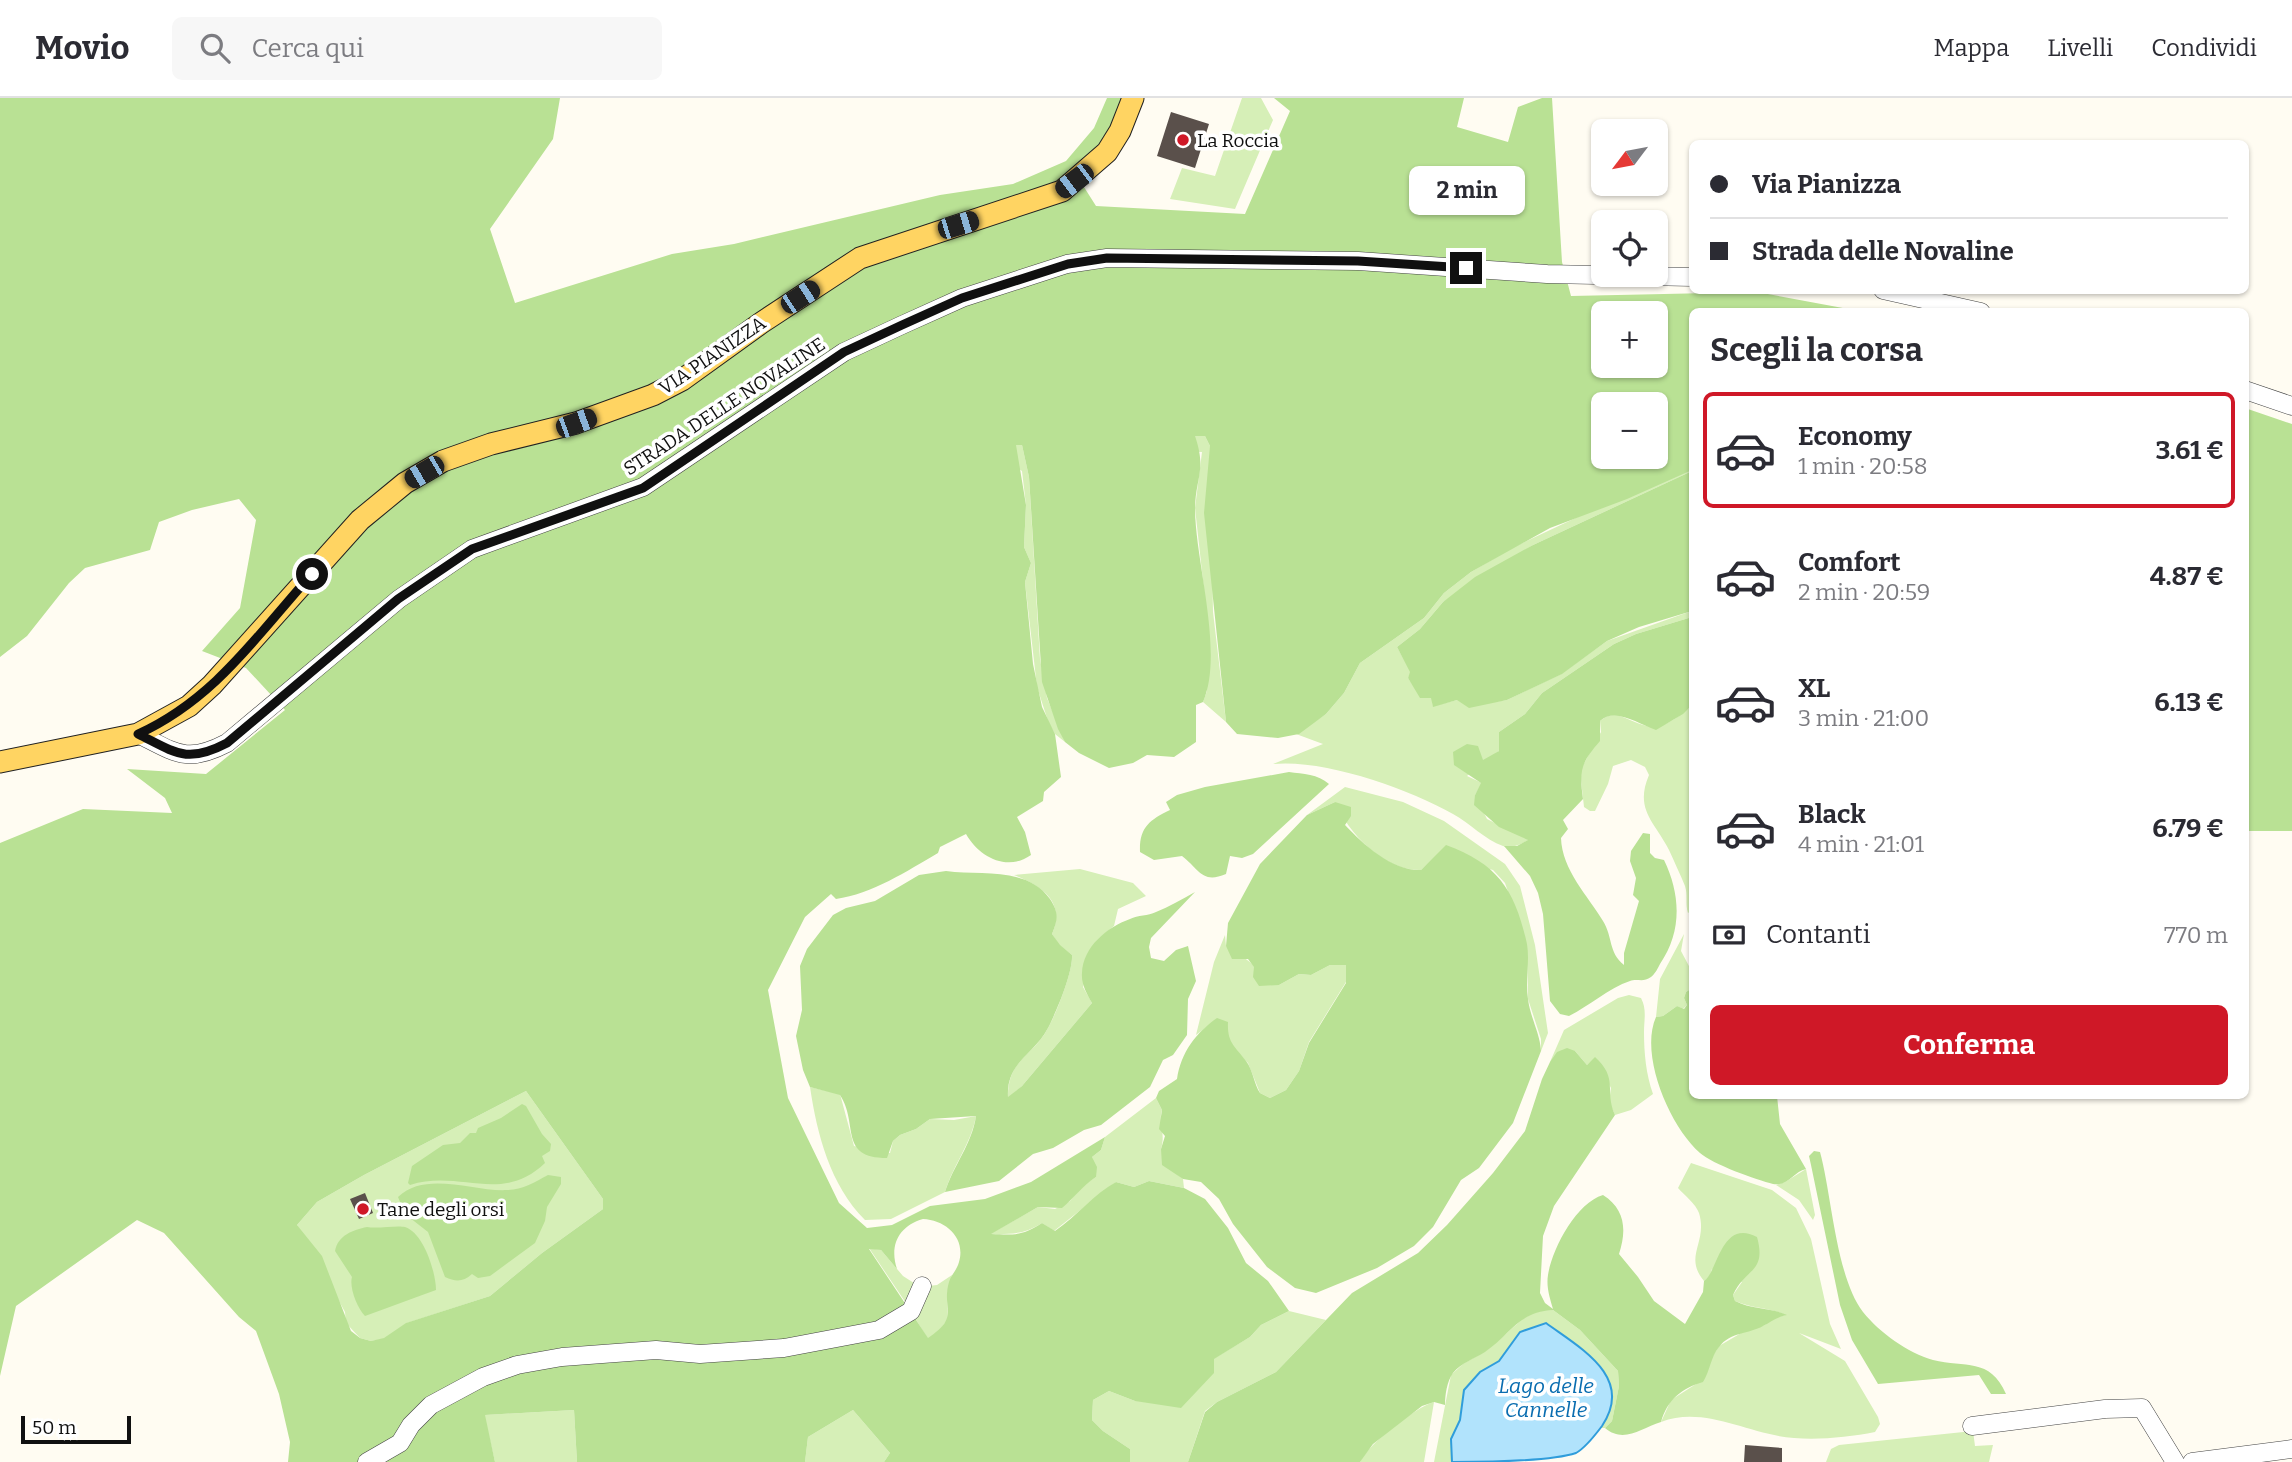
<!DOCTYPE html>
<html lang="it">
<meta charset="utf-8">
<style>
:root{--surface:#fff;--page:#f7f7f7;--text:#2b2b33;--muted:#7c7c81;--line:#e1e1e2;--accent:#cf1827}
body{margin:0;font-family:Bitter,serif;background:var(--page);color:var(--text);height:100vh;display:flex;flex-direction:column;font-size:26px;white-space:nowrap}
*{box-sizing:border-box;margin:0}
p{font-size:23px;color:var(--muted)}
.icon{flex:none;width:38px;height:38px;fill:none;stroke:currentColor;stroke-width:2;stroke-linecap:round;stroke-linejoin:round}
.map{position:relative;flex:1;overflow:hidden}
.side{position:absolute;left:1689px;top:210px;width:560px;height:791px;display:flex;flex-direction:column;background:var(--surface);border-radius:10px;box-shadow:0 2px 5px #0004}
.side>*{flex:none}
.hud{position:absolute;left:1689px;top:42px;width:560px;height:154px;border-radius:10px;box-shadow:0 2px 5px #0004;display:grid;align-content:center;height:154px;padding:0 21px;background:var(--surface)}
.needle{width:46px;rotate:238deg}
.fabs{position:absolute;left:1591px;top:21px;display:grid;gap:14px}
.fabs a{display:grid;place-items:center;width:77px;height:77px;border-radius:10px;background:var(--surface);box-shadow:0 2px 5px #0004;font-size:35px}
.scale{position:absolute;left:21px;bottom:18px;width:110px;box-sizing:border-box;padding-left:7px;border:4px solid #101010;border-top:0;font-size:19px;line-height:24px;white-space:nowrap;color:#101010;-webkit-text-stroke:5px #fff;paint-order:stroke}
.end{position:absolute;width:32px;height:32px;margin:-16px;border:9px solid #101010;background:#fff;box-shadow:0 0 0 4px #fff}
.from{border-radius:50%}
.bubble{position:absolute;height:49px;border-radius:10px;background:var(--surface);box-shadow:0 2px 5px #0004;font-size:23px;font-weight:700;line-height:49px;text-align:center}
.car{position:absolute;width:21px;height:42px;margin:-21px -10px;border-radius:9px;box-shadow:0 0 5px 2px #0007;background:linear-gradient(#222 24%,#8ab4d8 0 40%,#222 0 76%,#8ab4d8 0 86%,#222 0)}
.hud b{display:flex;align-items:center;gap:24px;height:66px;font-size:26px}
.hud b+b{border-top:2px solid var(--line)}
.hud i{width:18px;height:18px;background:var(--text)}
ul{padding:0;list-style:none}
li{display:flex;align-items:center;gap:21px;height:116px;margin:0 14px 10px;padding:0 7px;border:4px solid transparent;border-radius:10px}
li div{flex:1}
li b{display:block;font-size:26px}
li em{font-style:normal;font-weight:700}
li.current{border-color:var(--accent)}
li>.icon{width:63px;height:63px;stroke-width:1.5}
h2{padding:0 21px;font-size:32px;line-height:84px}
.pay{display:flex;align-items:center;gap:18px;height:77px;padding:0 21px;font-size:26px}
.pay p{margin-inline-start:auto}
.primary-button{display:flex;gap:14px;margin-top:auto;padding:14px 21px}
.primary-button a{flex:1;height:80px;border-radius:10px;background:var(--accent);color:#fff;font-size:28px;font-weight:700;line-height:80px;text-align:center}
header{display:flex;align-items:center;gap:42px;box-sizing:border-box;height:98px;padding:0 35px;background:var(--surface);border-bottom:2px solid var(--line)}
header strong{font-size:33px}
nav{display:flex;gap:38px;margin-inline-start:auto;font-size:24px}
.search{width:490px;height:63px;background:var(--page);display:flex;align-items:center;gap:18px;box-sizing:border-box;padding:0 24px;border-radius:10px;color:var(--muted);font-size:26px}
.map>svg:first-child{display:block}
</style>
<header>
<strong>Movio</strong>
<div class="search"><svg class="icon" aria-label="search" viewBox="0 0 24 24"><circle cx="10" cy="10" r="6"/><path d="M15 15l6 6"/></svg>Cerca qui</div>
<nav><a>Mappa</a><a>Livelli</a><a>Condividi</a></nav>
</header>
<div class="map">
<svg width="2292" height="1364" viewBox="0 0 2292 1364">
<rect width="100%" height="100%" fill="#fffcf2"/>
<path fill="#d6efb7" d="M1242 0H1261L1273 22 1235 111 1170 101 1182 70 1215 78Z
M1030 327 1603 359 1692 361V373L1533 447 1443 504 1420 531 1397 549 1411 574 1408 580 1417 593 1432 600 1433 608 1457 602 1488 605 1507 602 1561 576 1607 543 1683 516 1692 513V519L1636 536 1614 546 1542 595 1525 616 1499 634V653L1467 678 1482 685 1475 697 1487 721 1529 742C1521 746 1512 751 1503 748 1485 742 1470 725 1453 716 1407 690 1324 661 1273 666L1323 646 1296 636 1326 616 1344 595 1360 565 1424 520 1444 495 1471 474 1514 449 1582 417 1205 338 1210 348 1213 514 1226 624 1203 604 1207 593 1206 510 1195 410 1202 354 1022 347 1029 379 1040 561 1047 600 1065 644 1055 636 1048 623 1037 589 1025 484 1031 465 1024 449 1026 407 1022 373 976 343Z
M1692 607V812L1688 815C1685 806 1688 797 1685 788 1680 776 1674 763 1669 752 1655 724 1634 712 1649 677L1645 669 1631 662 1613 668 1608 686 1595 713H1590L1584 709 1580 673 1601 634 1600 623C1615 609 1629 624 1647 628 1662 632 1682 617 1692 607Z
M1345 689 1403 704 1444 723 1505 766 1520 788 1535 847 1548 935 1541 953V941L1528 901 1527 848 1505 785 1493 772 1438 756 1421 772C1384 773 1349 736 1335 704L1307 717Z
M1080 771 1133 785 1146 798 1118 811 1114 828 1097 842 1083 889 1092 905 1022 988 1008 1000C1007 961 1033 959 1048 930 1057 914 1073 873 1072 857L1059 847 1052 836C1066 804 1042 788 1014 777Z
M1684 836 1681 853 1690 870 1692 890 1686 894 1684 900 1687 907 1683 911 1677 908 1663 918 1656 919 1660 881Z
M1225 837 1226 848C1246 859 1261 874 1279 887L1299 876 1311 877 1330 867H1346V884L1309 944 1299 973 1286 992 1270 1000 1260 995 1248 965 1234 952 1217 921 1196 937 1214 864Z
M1629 897 1641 900C1647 911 1644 922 1644 934 1644 955 1646 976 1653 996L1631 1012 1615 1017 1609 1004 1611 990 1595 960 1587 967 1575 953 1550 964 1564 932 1618 900Z
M810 989 840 996 854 1048 890 1055 893 1043 900 1037 916 1031 930 1021 954 1022 976 1018C971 1046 953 1067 945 1094L891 1121 865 1122C830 1087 817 1036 810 989Z
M526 993 603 1101V1111L542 1155 490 1198 407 1225 384 1241 371 1243 360 1240 346 1225 345 1214 297 1127 317 1104 364 1077Z
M1156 1000 1162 1012C1158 1025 1166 1035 1161 1051L1174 1074 1183 1081 1184 1090 1149 1083 1134 1089 1116 1084 1054 1133 1042 1125C1023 1137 1011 1136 990 1136L1038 1109 1055 1111 1070 1103 1082 1088 1096 1079 1092 1059 1101 1052 1105 1039Z
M1691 1065 1772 1092 1796 1110 1811 1141 1830 1226 1841 1251 1799 1235 1845 1263 1878 1319 1880 1326 1875 1334C1850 1339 1820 1342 1794 1340 1749 1337 1705 1307 1661 1324L1671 1302 1696 1286 1719 1248 1748 1231 1765 1227 1769 1222 1785 1217C1769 1209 1753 1211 1735 1203L1733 1197 1742 1184 1712 1171 1709 1180 1704 1183C1683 1158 1708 1145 1699 1115 1696 1106 1684 1097 1678 1090Z
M1806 1071 1815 1117 1813 1122 1799 1102 1776 1087 1785 1084Z
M869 1150 881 1152 903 1178 917 1187 908 1208Z
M952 1177 947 1196 948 1221 939 1233 928 1241 913 1217 928 1188 937 1187Z
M1553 1212 1580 1232 1618 1273 1619 1288 1612 1323 1605 1330H1600L1601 1325 1462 1364H1434L1451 1277 1463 1266 1487 1252 1524 1220 1537 1213Z
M1289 1213 1326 1222 1276 1274 1217 1304 1205 1313 1188 1364H1130V1351L1103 1333 1092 1322 1093 1302 1109 1293 1135 1303 1213 1261 1250 1239 1261 1227Z
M1434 1304 1424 1364H1360C1368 1346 1416 1309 1434 1304Z
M574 1312 577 1364H495L484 1317Z
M853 1312 890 1355 884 1364H805L808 1339Z
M1973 1333 1975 1348 1993 1347 1989 1364H1826L1831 1351 1839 1347Z"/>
<path fill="#b9e194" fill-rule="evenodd" d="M0 0H560L553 41 490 131 515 205 672 156 734 146 940 97 1013 86 1066 63 1094 30 1107 0H1124L1114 30 1077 78 1096 108 1245 116 1290 13 1274 0H1464L1457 29 1508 44 1518 9 1542 0H1552L1562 164 1571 198 1757 194 1859 213 1692 214V372L1627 401 1550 430 1471 474 1444 495 1424 520 1360 565 1344 595 1326 616 1299 636 1278 640 1237 636 1226 624 1204 415 1210 348 1205 338H1195C1207 373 1195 380 1195 412 1196 467 1224 555 1203 604L1196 607V644L1174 659 1147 657 1133 665 1109 670 1079 655 1065 644 1058 631 1042 584 1029 379 1022 347H1016L1026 407 1024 449 1031 465 1025 484 1033 566 1042 609 1055 636 1061 679 1044 694 1043 703 1017 719 1025 734 1031 757C1007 774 979 759 966 736L940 749 938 755C907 773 872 796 836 801L831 796 805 819 768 892 788 1000 839 1105 867 1130 892 1127 930 1108 985 1101 1031 1084 1105 1039 1101 1052 1092 1059 1097 1069 1096 1079C1082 1088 1074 1100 1062 1110L1038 1109 991 1136C1014 1137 1022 1138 1042 1125L1055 1133C1077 1118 1094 1096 1116 1084L1134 1089 1149 1083 1184 1090 1205 1101 1228 1130 1246 1165 1268 1183 1289 1213 1261 1227 1250 1239 1214 1261V1275L1181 1310 1135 1303 1109 1293 1093 1302 1092 1322 1103 1333 1130 1351V1364H884L890 1355 853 1312 808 1339 805 1364H577L574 1312 485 1317 495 1364H288L290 1344 279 1296 256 1233 239 1219 164 1135 137 1122 16 1208 0 1278V745L83 711 172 715 165 700 127 671 206 676 285 612 246 570 202 553 240 510 256 422 239 401 192 412 159 424 150 452 85 470 69 485 27 538 0 559ZM1603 215H1656V268H1603ZM1603 306H1656V359H1603ZM526 993 603 1101V1111L542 1155 490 1198 406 1225 384 1240 371 1243 360 1240 351 1233 322 1158 297 1127 317 1104 364 1077ZM923 1121C946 1122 966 1140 959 1164 957 1172 951 1177 949 1184 941 1212 961 1218 928 1240L869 1151 881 1152 897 1171C889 1147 899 1128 923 1121Z
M2245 310 2292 326V733H2245Z
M1692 373V513L1639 529 1607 543 1562 576 1507 602 1469 610 1457 602 1433 609 1431 600H1420L1408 580 1410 574 1397 549 1420 531 1443 504 1475 479 1533 447Z
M1692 519V607L1683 616 1656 632C1638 626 1615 609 1600 623V643C1581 665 1579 672 1583 701L1563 722 1568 731 1561 740C1562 772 1588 798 1603 823 1613 839 1608 854 1624 867V855L1639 803 1633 797 1636 780 1630 763 1631 753 1643 735 1650 736V755L1655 760 1664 762C1681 797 1682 834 1660 866 1658 870 1655 876 1651 879 1643 885 1637 880 1630 883 1609 890 1589 908 1569 918L1560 916 1550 903 1543 816 1538 795 1530 778 1504 748H1517L1528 742 1499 729 1474 707 1475 697 1481 685 1454 667 1453 654 1467 646 1478 648 1483 662 1499 653V634L1525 616 1542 595 1614 546 1636 536Z
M1289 674C1303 676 1318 676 1329 686L1253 756 1242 760 1230 758 1226 776C1202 786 1200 772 1182 758L1154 762 1140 754C1139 730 1149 722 1170 712L1166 704 1177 697 1205 689Z
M1335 704 1351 709V718L1345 727C1364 747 1392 773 1421 772L1446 747C1498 766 1515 792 1527 846 1530 864 1525 883 1528 901 1530 919 1540 935 1541 953L1513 1025 1479 1070 1461 1082 1433 1129 1414 1148 1377 1170 1316 1195 1295 1190 1267 1169 1233 1126 1219 1101 1201 1084 1183 1081 1162 1067 1161 1051 1165 1038 1159 1031 1162 1012 1156 1000 1159 993 1177 981C1181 954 1196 935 1217 920L1228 924C1227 945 1235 948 1246 963 1253 972 1254 986 1260 995L1270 1000 1286 992 1299 973 1309 945 1346 885V867H1330L1311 877 1299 876 1279 887 1259 888 1253 879 1254 869 1248 861H1232L1226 848 1228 825 1260 766 1307 717Z
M946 773C981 778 1027 768 1050 801 1059 815 1058 821 1052 836L1060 847 1072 857C1073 874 1057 913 1048 930 1034 957 1006 964 1008 999L1022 988 1092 905C1087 896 1081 886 1082 875 1083 849 1107 829 1130 821 1138 817 1148 818 1156 814 1169 809 1182 801 1195 794L1151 840 1149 849 1151 860 1164 863 1176 852 1188 848 1196 883 1188 901 1187 937 1173 957 1163 962 1150 989 1101 1027 1084 1032 1053 1050 1033 1056 999 1083 945 1094C953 1068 972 1046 976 1018L930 1021 916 1031 900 1037 893 1043 887 1060C838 1060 859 1026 840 997L810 989 803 972 796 938 802 912 800 868 807 851 833 817 846 810 875 803 919 777Z
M1692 890V998H1777L1780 1026 1806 1071C1794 1073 1788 1089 1773 1086 1757 1082 1712 1066 1700 1055 1670 1029 1639 957 1656 919L1663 918 1677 908 1684 911 1687 907 1684 900 1686 894Z
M1567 950 1575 953 1587 967 1595 959C1619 981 1604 992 1615 1017L1554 1108 1543 1138 1540 1195 1545 1205 1553 1211C1550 1200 1546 1189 1548 1177 1552 1151 1576 1105 1603 1097 1625 1111 1627 1132 1619 1156L1638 1179 1654 1203 1685 1226 1703 1194 1704 1183C1718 1174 1721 1120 1757 1139 1767 1175 1745 1170 1733 1197L1735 1203C1753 1212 1769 1209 1787 1217 1776 1219 1771 1224 1763 1228 1749 1236 1730 1234 1719 1249 1711 1258 1710 1273 1703 1284 1682 1290 1667 1302 1661 1324 1641 1330 1624 1346 1605 1330L1612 1323 1619 1288 1618 1273 1580 1232 1553 1212C1518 1214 1511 1236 1485 1254 1474 1261 1461 1265 1453 1275 1447 1283 1445 1297 1445 1307L1434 1304 1422 1308 1373 1346 1360 1364H1188L1205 1314 1217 1304 1276 1274 1352 1195 1418 1155 1447 1127 1493 1075 1525 1033 1542 981 1550 964 1557 954Z
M522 1006 526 1008 542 1036 551 1046 550 1053 542 1058 545 1065C501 1107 460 1071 410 1087L408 1085 412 1068 443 1047 460 1045 470 1035H476L478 1030 501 1020Z
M1814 1053 1820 1054C1832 1098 1836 1179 1863 1214 1880 1235 1908 1255 1933 1262 1965 1270 1990 1259 2006 1296H1991L1979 1277 1878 1286 1852 1242 1840 1207 1811 1067 1809 1058Z
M548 1077 561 1079V1086L547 1109 545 1123 535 1145 490 1178 478 1180 472 1176C463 1184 456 1184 445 1179L428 1134 405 1116 398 1099C426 1072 474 1094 507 1092 522 1092 535 1084 548 1077Z
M367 1129C378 1131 397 1127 405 1129 424 1135 436 1175 436 1192 412 1201 389 1209 365 1218 357 1210 349 1189 352 1179L335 1153C338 1137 353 1132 367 1129Z"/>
<path fill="#b1e3fc" stroke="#309ddb" stroke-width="2" d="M1546 1225C1580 1250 1635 1279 1602 1328 1596 1336 1585 1350 1576 1355 1549 1364 1484 1364 1452 1364L1451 1341 1460 1322 1464 1292 1480 1274 1499 1263 1520 1234Z"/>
<path fill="#5a504b" d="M1171 14 1209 26 1195 70 1157 58Z
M365 1095 373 1115 359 1121 350 1101Z
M1745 1347 1782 1350V1364H1744Z"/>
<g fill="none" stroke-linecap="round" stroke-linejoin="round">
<defs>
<path id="minor" d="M1883 192 1981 214
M2245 292 2292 308
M138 636C176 655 187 666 227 645L399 501 472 451 643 389 844 254 902 227 962 200 1067 166 1107 160 1358 163 1547 176 1692 179
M1972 1328 2105 1311 2142 1310 2175 1364
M367 1364 400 1345 411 1327 431 1307 483 1279 517 1267 562 1259 656 1252 700 1256 784 1250 879 1232 911 1213 922 1188
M2192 1364 2292 1351"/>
<path id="major" d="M0 664 138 636 189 608 212 587 360 422 405 385 443 363 491 346 576 325 653 297 682 282 761 225 860 160 1062 93 1107 54 1120 33 1133 0"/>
</defs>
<use href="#minor" stroke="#434343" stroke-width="19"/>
<use href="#major" stroke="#212121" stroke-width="23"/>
<use href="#minor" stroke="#fff" stroke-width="18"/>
<use href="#major" stroke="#ffd462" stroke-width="21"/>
</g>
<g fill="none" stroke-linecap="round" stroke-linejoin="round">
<path stroke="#101010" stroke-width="9" d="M312 476C257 537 215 601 138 636 176 655 187 666 227 645L398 501 472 451 643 390 844 254 902 227 962 200 1068 166 1107 160 1358 163 1466 170"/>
</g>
<g fill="#cf1827" stroke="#fff" stroke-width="2.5">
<circle cx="1183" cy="42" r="7"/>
<circle cx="363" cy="1111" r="7"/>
</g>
<g text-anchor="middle" stroke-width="7" stroke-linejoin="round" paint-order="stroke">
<g font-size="19" fill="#101010" stroke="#fff" text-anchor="start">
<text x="1197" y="49">La Roccia</text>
<text x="377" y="1118">Tane degli orsi</text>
</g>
<g font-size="19" fill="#101010" stroke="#fff">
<text transform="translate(712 257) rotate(-34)" y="7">VIA PIANIZZA</text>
<text transform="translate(724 308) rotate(-33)" y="7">STRADA DELLE NOVALINE</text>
</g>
<g font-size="21" font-style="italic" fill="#0a6db0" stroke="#fff">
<text x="1546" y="1295">Lago delle<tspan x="1546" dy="24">Cannelle</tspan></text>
</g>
</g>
</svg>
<div class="fabs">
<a><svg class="needle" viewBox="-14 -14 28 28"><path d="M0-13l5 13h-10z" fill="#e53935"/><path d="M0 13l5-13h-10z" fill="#7c7c81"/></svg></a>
<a><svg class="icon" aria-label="locate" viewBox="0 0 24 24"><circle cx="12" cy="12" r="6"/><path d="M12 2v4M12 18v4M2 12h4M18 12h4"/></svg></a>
<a>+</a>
<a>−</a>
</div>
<div class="scale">50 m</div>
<i class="end from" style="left:312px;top:476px"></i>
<i class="end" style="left:1466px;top:170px"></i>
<div class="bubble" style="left:1409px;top:68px;width:116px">2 min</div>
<i class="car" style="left:1074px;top:83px;rotate:233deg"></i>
<i class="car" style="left:958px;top:127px;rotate:73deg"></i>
<i class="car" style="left:800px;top:199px;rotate:57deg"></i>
<i class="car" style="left:576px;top:325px;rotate:70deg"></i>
<i class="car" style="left:424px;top:374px;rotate:240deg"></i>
<div class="hud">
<b><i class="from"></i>Via Pianizza</b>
<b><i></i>Strada delle Novaline</b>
</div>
<section class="side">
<h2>Scegli la corsa</h2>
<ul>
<li class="current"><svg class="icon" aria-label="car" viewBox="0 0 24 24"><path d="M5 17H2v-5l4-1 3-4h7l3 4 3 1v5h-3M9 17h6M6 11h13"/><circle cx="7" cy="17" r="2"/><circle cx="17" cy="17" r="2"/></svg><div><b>Economy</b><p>1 min · 20:58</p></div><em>3.61 €</em></li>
<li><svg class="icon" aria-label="car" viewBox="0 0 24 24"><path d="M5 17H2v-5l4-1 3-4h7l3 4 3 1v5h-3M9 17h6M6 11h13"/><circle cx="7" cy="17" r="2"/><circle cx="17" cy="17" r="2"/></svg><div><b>Comfort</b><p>2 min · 20:59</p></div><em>4.87 €</em></li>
<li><svg class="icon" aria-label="car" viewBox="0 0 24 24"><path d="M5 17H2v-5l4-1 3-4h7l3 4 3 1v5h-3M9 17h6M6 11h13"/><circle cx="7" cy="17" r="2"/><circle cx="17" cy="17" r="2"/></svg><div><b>XL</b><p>3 min · 21:00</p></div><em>6.13 €</em></li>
<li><svg class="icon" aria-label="car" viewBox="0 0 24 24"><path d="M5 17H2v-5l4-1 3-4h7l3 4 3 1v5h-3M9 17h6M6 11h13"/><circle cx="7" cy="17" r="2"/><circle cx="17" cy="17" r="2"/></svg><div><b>Black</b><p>4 min · 21:01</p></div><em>6.79 €</em></li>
</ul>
<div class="pay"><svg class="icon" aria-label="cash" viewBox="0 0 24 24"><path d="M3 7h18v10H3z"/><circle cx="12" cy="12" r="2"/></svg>Contanti<p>770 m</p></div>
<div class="primary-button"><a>Conferma</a></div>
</section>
</div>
